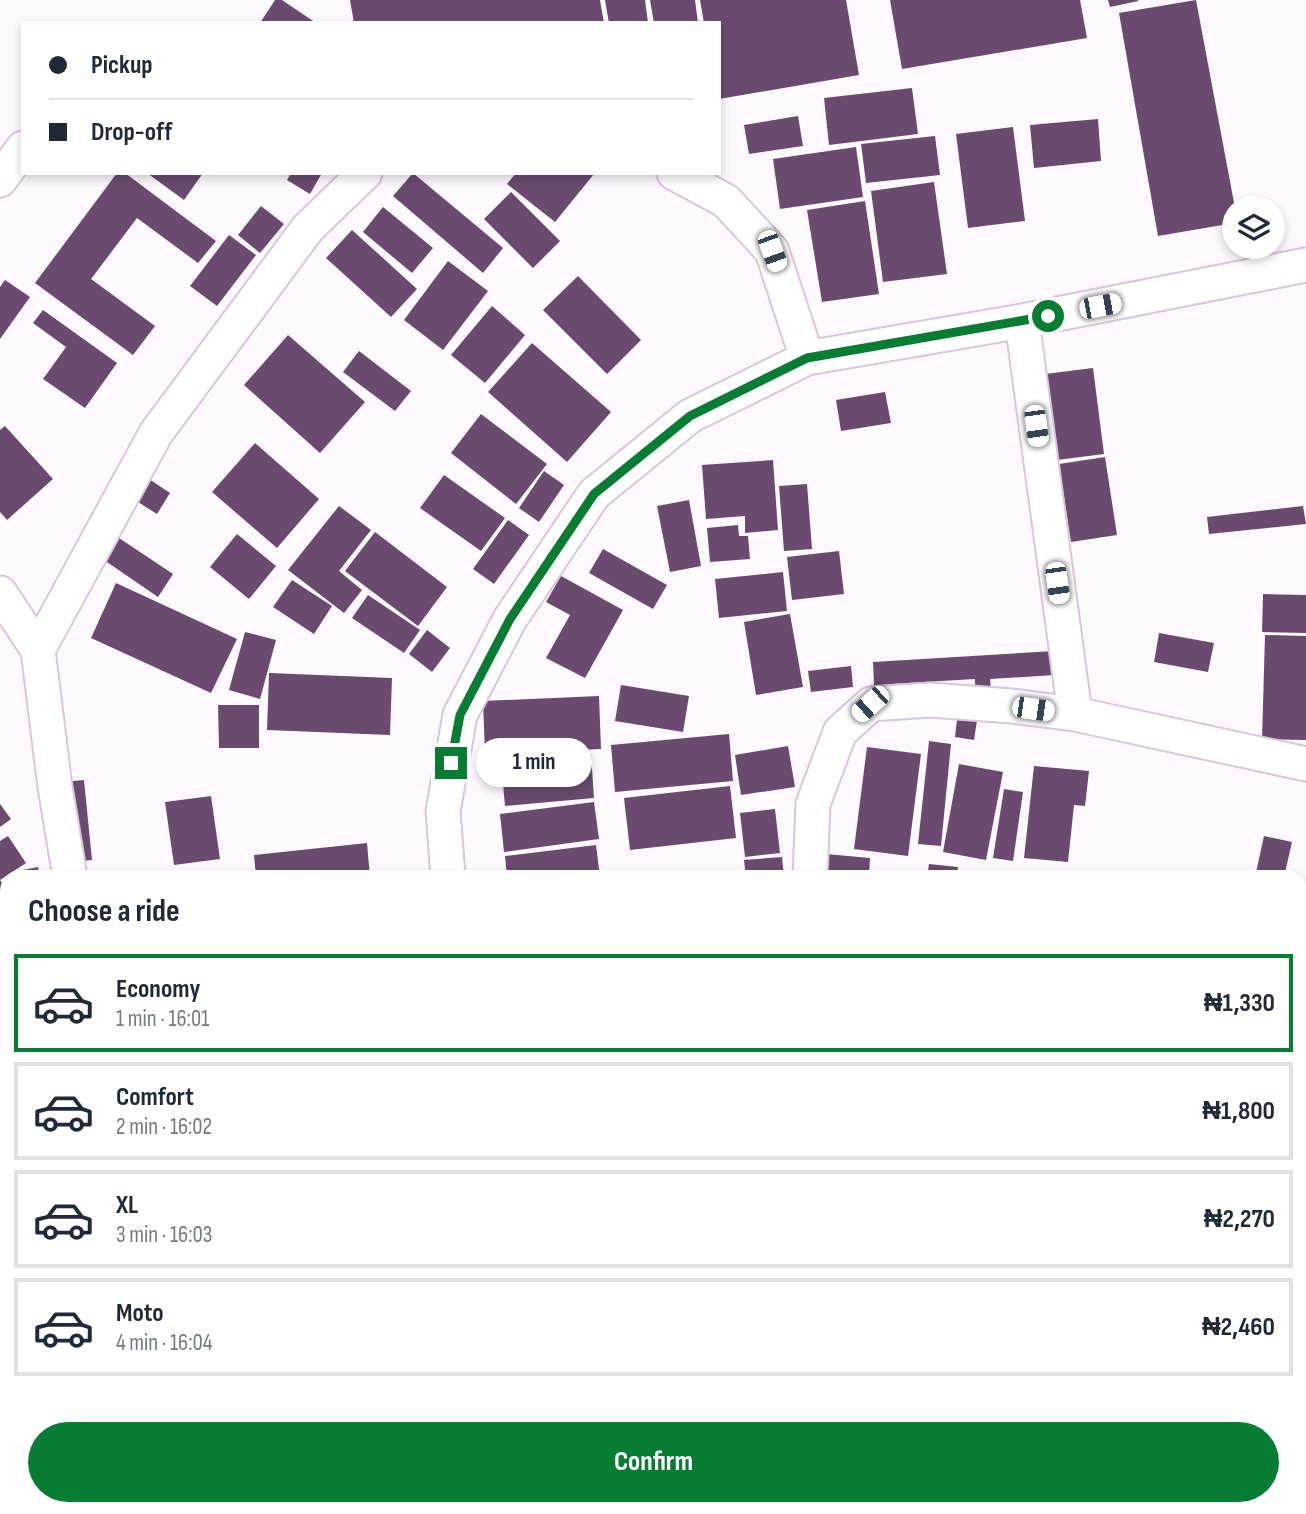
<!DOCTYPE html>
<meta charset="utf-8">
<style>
:root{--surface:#fff;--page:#f6f6f7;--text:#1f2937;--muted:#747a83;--line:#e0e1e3;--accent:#077d34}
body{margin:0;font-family:"Sofia Sans Condensed",sans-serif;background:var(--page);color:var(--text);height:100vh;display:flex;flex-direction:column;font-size:26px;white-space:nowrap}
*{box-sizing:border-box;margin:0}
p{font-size:23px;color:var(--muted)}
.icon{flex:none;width:38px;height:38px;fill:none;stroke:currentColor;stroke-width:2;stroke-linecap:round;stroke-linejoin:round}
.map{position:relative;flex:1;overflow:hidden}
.side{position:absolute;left:0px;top:870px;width:1307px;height:646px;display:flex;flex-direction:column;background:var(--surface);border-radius:21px 21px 0 0;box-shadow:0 4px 10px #0003}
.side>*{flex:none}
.banner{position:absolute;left:21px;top:21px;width:700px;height:154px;border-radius:0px;box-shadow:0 4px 10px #0003;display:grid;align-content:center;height:154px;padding:0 28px;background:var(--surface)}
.buttons{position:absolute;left:1222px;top:196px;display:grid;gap:14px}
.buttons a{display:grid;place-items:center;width:63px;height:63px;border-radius:50%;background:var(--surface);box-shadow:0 4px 10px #0003;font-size:35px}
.end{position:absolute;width:32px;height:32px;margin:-16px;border:9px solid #077d34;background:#fff;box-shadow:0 0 0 4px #fff}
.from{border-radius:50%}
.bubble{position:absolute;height:49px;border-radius:24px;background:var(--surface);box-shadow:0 4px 10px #0003;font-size:23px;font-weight:700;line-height:49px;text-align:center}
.car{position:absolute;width:21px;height:42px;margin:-21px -10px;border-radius:9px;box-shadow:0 0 5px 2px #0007;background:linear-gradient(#fff 24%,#345 0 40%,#fff 0 76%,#345 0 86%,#fff 0)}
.banner b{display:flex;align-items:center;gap:24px;height:66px;font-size:26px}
.banner b+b{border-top:2px solid var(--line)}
.banner i{width:18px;height:18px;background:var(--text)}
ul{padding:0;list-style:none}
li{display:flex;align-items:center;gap:21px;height:98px;margin:0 14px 10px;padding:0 14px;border:4px solid var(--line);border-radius:0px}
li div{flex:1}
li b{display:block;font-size:26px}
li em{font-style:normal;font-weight:700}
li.active{border-color:var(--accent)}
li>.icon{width:63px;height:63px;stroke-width:1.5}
h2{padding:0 28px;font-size:32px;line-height:84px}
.button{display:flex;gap:14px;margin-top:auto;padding:14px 28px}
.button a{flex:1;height:80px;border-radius:42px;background:var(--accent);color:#fff;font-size:28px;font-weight:700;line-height:80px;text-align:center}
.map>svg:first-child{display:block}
</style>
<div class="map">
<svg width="1306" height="1514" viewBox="0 0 1306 1514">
<rect width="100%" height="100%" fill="#fef9ff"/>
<path fill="#6a4b6f" d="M275 0H282L316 23H260Z
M350 0H600L604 23H354Z
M605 0H645L648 23H609Z
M650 0H695L698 23H654Z
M700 0H846L859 75 719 99V23H704Z
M890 0H1080L1087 38 902 69Z
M1108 0H1138V1L1110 7Z
M1196 0 1235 208 1234 223 1158 236 1119 13Z
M912 88 918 134 829 145 824 98Z
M798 116 803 146 749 154 744 125Z
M1098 119 1101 161 1034 168 1030 125Z
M1013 127 1025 221 968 228 956 134Z
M935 136 940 175 866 183 861 144Z
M856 147 863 197 780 209 773 159Z
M117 173H125L216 241 198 263 137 218 91 279 155 326 133 355 35 283Z
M147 173H203L184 200Z
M291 173H322L310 194 287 180Z
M413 173 503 248 483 273 393 196Z
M516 173H592L594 174 555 222 507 184Z
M934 182 947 274 883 282 871 191Z
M511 192 560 241 533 268 484 219Z
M865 201 879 294 822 302 807 210Z
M261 206 284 224 260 253 238 235Z
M383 207 433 248 412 273 363 232Z
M352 230 417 289 391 317 326 258Z
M229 235 256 255 217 306 190 286Z
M448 261 488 291 443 350 404 320Z
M578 276 641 340 607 374 543 310Z
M5 280 30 297 0 339V287Z
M492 306 525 335 485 383 451 355Z
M43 310 117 363 85 408 43 379 66 347 33 323Z
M288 335 365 402 320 453 244 385Z
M532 343 611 412 567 462 488 392Z
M359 351 411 391 395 411 343 372Z
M1093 368 1104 454 1057 460 1045 374Z
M885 392 891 423 841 431 836 400Z
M481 414 547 464 516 504 451 453Z
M5 426 53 479 7 520 0 512V430Z
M255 443 319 499 277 548 212 492Z
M1105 457 1117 535 1071 542 1059 464Z
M773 460 778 530 745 533V516L706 519 702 465Z
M544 471 564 485 539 522 519 508Z
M143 475 170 493 157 514 130 497Z
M444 475 505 518 481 551 420 508Z
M807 484 812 549 784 551 779 486Z
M689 500 701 566 670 572 657 506Z
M339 506 371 530 339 571 362 590 344 613 288 570Z
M1303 506 1306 524 1209 534 1207 517Z
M508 520 529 535 494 584 473 569Z
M738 525 739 536H748L750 559 710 562 707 528Z
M375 532 447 587 418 626 345 571Z
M237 534 276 566 249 599 210 567Z
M119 538 173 574 158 597 104 560Z
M603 549 667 585 653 609 589 573Z
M839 551 844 594 792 600 787 557Z
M783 572 787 611 719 618 715 579Z
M561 576 623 610 585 678 546 658 570 615 546 602Z
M292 580 332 606 314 634 273 607Z
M116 583 237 639 211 693 91 638Z
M1263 594 1306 595V633L1262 632Z
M368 595 420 630 404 653 352 618Z
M790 614 803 687 756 695 744 622Z
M427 630 450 648 432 672 409 654Z
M245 632 276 640 260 699 229 690Z
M1159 633 1214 643 1208 672 1154 662Z
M1265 635 1306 636V740L1262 739Z
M1054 651 1055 675 990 679 991 689H975V679L874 685 873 662Z
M851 666 853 687 811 692 808 671Z
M269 673 392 678 390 735 267 730Z
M621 685 689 696 683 732 615 721Z
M599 696 601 749 485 754 483 701Z
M218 705H259V748H219Z
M958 711 978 714 974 740 955 737Z
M729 734 733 781 615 792 611 745Z
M929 741 951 744 941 846 918 844Z
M788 746 795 787 741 795 735 755Z
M867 747 921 754 908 856 854 849Z
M591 754 594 798 505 806 501 762Z
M959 764 1003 772 986 860 943 852Z
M1034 766 1089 771 1085 806 1074 805 1068 862 1024 858Z
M84 780 92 860 71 862 63 782Z
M730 786 736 838 630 850 624 798Z
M1004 789 1023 792 1013 861 993 858Z
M211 796 220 859 174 865 165 802Z
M594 802 599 839 504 852 500 814Z
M0 804 11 819 0 827Z
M775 809 780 853 745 857 740 813Z
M8 836 26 863 0 880V841Z
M1264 836 1292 842 1284 877H1255Z
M367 843 370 877H256L254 855Z
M596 845 600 877H507L505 856Z
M826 854 870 858 869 877H825Z
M782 857 784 877H746L744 860Z
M929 864 958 867 957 877H927Z
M38 867 40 877H19L18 871Z
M0 880 7 891V898L0 902Z
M1300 944H1306V1020H1300Z
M0 1306H7V1353H0Z
M5 1387 7 1390V1474L0 1463V1391Z
M7 1500V1508H81L85 1514H9L2 1504Z"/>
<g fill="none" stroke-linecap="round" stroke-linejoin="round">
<defs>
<path id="minor" d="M674 173 726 201 772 251 807 358
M0 180 23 148
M1022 321 1075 714
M0 593 38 650 55 787 70 877
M38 650 156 433 308 228 365 173
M448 877 443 811 460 715 510 619 594 494 690 416 807 358 1022 321 1306 265
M810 877 813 804 840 732 871 704 930 700 1012 706 1075 714 1306 764
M1300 1091 1306 1093
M195 1514 200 1508"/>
</defs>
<use href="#minor" stroke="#dbc4df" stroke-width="37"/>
<use href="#minor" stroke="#fff" stroke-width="33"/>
</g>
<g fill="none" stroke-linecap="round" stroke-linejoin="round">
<path stroke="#077d34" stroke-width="9" d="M451 763 460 715 510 619 594 494 690 416 807 358 1048 316"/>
</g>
</svg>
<div class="buttons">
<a><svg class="icon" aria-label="layers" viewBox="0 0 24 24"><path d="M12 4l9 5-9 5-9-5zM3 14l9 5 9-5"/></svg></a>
</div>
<i class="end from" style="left:1048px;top:316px"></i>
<i class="end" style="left:451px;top:763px"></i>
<div class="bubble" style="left:476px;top:738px;width:116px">1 min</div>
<i class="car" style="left:772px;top:251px;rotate:160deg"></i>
<i class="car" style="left:1100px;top:306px;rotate:79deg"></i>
<i class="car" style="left:1036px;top:426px;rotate:172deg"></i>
<i class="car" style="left:1057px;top:583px;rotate:172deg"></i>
<i class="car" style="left:870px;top:704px;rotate:228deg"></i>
<i class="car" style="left:1033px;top:709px;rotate:98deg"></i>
<div class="banner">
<b><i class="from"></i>Pickup</b>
<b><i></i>Drop-off</b>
</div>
<section class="side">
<h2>Choose a ride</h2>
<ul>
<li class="active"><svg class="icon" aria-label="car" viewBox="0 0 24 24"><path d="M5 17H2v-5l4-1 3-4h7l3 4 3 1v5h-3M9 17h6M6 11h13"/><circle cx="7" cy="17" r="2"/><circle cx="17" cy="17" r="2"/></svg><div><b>Economy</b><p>1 min · 16:01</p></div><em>₦1,330</em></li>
<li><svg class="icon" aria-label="car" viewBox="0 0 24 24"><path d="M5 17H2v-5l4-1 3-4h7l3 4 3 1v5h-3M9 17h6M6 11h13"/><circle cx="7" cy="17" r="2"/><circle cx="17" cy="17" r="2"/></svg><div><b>Comfort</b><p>2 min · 16:02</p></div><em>₦1,800</em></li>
<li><svg class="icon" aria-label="car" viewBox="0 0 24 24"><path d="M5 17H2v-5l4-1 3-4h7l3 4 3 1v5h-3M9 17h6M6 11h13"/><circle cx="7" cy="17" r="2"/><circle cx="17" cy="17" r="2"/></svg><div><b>XL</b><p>3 min · 16:03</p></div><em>₦2,270</em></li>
<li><svg class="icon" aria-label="car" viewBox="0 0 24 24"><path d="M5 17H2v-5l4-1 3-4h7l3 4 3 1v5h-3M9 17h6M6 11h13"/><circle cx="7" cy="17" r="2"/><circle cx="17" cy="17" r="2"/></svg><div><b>Moto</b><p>4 min · 16:04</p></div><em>₦2,460</em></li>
</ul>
<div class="button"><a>Confirm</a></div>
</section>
</div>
